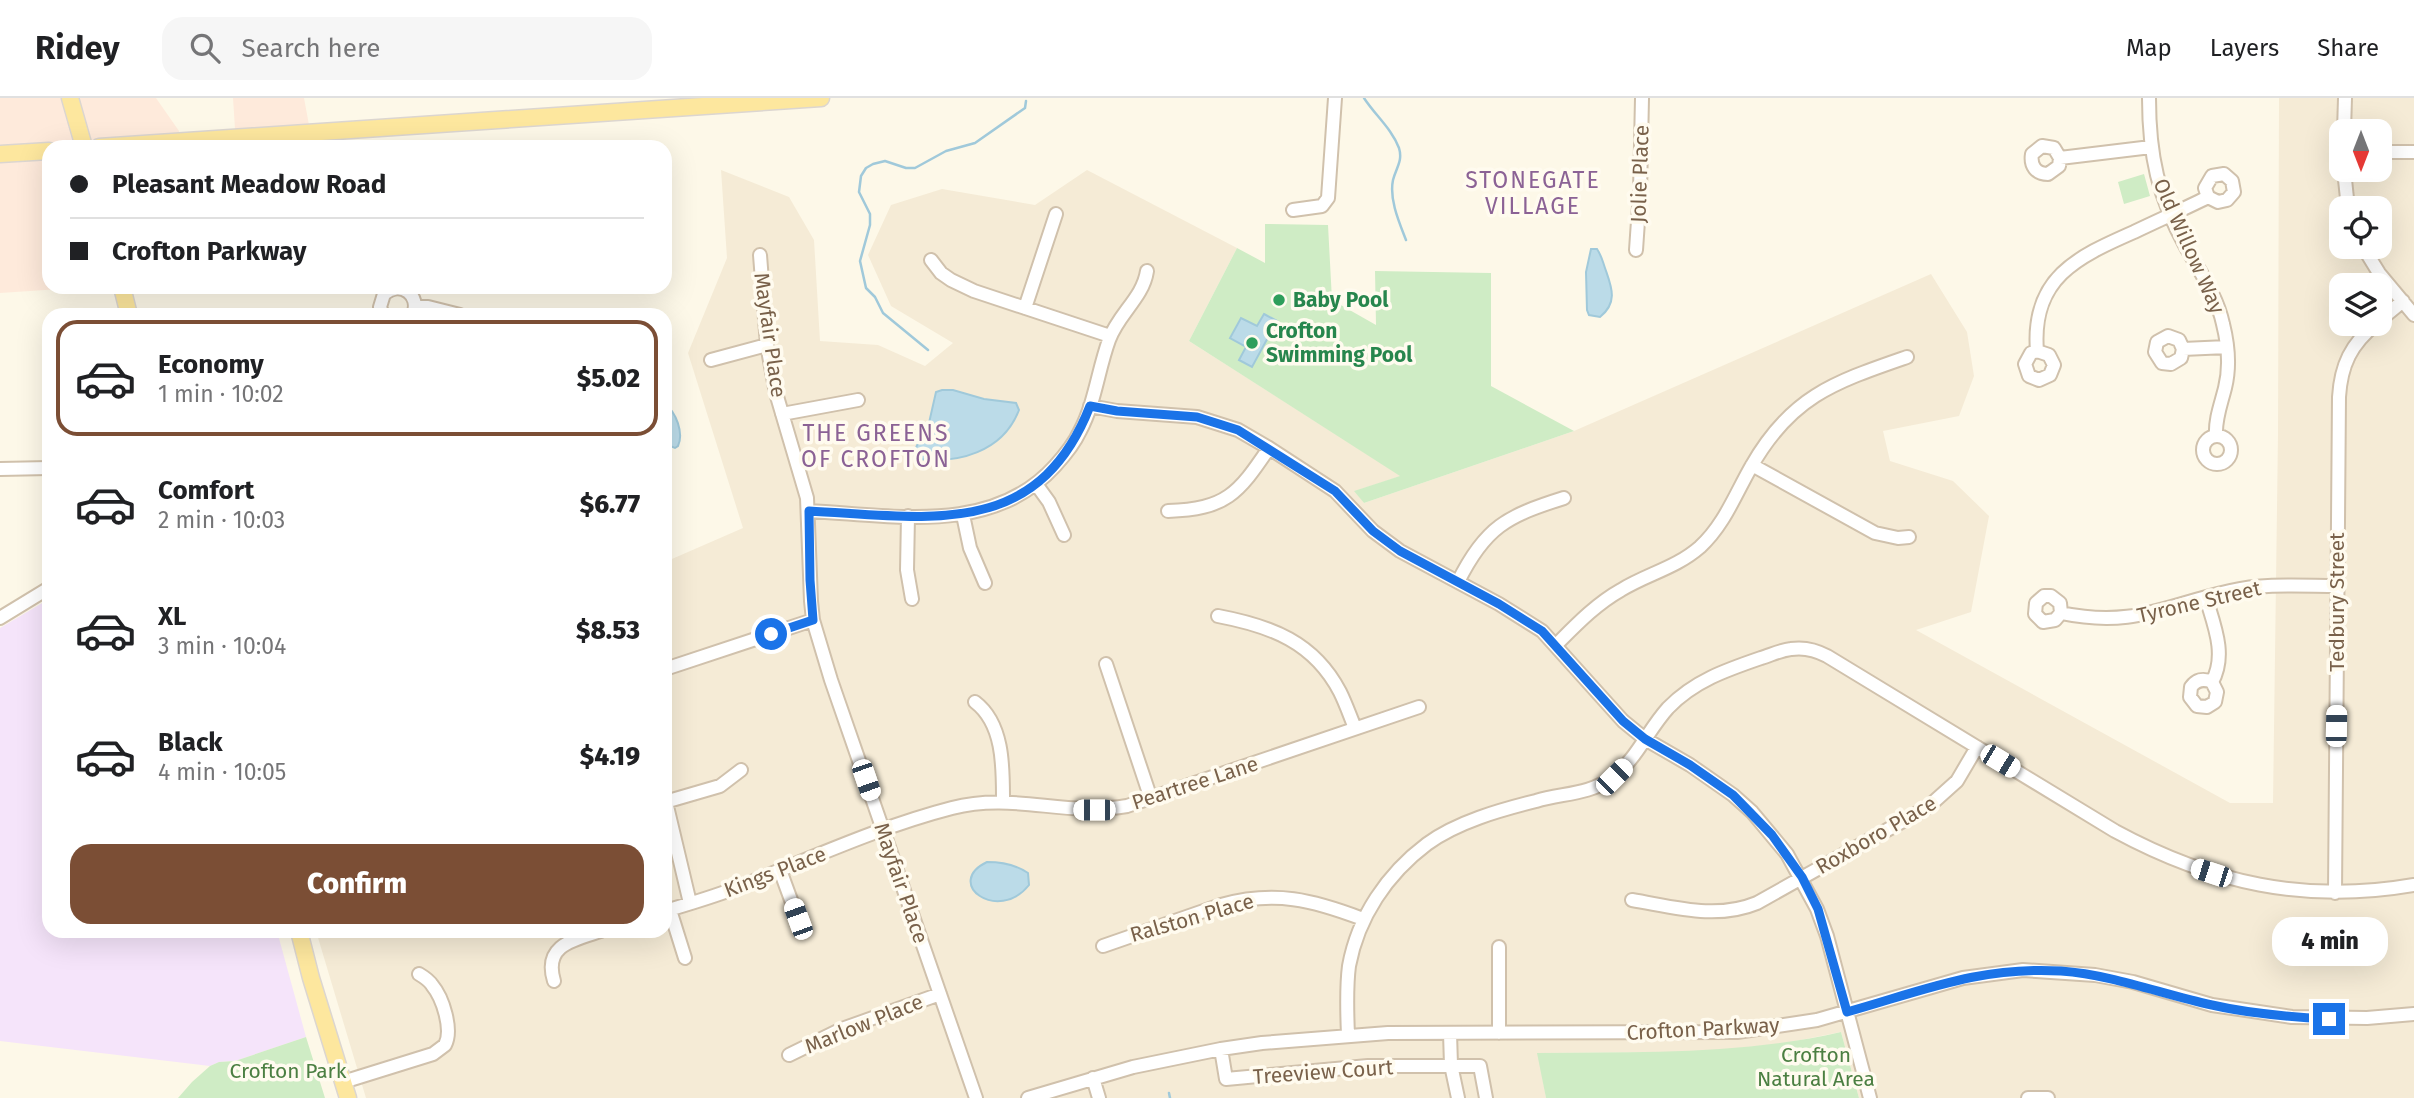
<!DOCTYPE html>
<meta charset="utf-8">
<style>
:root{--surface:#fff;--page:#f6f6f6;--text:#202124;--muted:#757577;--line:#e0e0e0;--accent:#7b4e35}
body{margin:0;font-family:"Fira Sans",sans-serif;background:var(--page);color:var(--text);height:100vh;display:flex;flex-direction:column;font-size:26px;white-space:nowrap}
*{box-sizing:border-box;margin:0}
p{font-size:23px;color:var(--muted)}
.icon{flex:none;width:38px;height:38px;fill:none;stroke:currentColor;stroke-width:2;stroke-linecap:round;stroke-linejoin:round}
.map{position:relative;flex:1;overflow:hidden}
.side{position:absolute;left:42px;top:210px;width:630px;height:630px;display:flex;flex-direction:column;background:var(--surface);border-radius:21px;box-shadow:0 7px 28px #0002}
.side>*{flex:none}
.hud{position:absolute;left:42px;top:42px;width:630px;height:154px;border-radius:21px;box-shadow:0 7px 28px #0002;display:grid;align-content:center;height:154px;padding:0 28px;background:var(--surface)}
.needle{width:46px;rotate:180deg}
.buttons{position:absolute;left:2329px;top:21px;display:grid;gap:14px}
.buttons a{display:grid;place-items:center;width:63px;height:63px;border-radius:14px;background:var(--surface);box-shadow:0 7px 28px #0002;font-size:35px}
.end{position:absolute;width:32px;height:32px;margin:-16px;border:9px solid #1a73e8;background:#fff;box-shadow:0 0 0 4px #fff}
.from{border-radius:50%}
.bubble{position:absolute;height:49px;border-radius:21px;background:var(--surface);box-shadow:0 7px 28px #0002;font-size:23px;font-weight:800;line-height:49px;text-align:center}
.car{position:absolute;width:21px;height:42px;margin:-21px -10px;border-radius:9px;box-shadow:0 0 5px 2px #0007;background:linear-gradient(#fff 24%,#345 0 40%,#fff 0 76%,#345 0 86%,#fff 0)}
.hud b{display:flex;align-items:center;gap:24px;height:66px;font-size:26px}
.hud b+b{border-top:2px solid var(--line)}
.hud i{width:18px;height:18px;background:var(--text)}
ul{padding:12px 0 0;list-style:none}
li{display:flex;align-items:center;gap:21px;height:116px;margin:0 14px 10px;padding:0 14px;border:4px solid transparent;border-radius:21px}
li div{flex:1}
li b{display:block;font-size:26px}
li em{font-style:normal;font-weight:800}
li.current{border-color:var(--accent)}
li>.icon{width:63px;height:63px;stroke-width:1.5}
.cta{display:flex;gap:14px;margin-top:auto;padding:14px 28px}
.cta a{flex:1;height:80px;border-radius:21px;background:var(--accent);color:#fff;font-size:28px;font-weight:800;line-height:80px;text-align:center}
header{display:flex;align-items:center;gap:42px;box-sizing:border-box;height:98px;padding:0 35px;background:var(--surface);border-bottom:2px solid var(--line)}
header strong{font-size:33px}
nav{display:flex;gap:38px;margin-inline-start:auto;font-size:24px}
.search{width:490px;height:63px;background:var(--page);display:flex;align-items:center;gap:18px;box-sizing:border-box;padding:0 24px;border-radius:21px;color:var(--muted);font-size:26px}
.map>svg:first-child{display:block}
</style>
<header>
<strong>Ridey</strong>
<div class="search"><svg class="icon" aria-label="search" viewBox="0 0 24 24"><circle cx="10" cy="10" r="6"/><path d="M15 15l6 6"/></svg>Search here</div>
<nav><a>Map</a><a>Layers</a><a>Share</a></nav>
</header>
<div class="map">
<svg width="2414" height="1000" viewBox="0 0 2414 1000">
<rect width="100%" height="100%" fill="#fdf8e8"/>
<path fill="#f5ebd6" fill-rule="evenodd" d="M2279 0H2414V1000H1859L1841 934 1781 946 1699 954 1538 955 1546 1000H366L316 833H665V464L743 430 688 255 727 160 721 72 789 99 814 142 820 243 878 247 925 268 953 245 891 208 868 157 891 107 942 91 1035 107 1087 72 1237 150 1189 243 1401 378 1355 393 1364 405 1574 333 1931 176 1967 234 1974 278 1959 318 1883 333 1890 363 1953 383 1989 418 1971 514 1916 532 2230 705H2273L2278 336ZM2342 33H2380V72H2342ZM2342 110H2380V149H2342ZM2342 187H2380V226H2342Z"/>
<path fill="#feeadb" d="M0 0H156L179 33V49H49V189H90L0 195Z
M233 0H304L309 27 322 44V49H252L235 31Z"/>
<path fill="#f5e4fa" d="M49 501V833H277L306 939 235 963 219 964 210 968 0 943V530Z"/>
<path fill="#cfecc5" d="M2144 76 2150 98 2124 106 2118 84Z
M1265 126 1328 127 1332 202 1376 227 1375 173 1491 175V288L1574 333 1364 405 1354 393 1400 378 1189 243 1237 150 1265 165Z
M1841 934 1859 1000H1546L1537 955C1640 954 1741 957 1841 934Z
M306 939 325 1000H178L192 984 210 968 219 964 235 963Z"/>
<path fill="#bbdbe8" stroke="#a0c9da" stroke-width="2" d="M1591 151H1597C1601 157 1602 161 1604 167 1610 186 1620 203 1600 219L1589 217 1587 212 1586 174Z
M1264 216 1277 223 1252 269 1239 262 1246 249 1230 240 1241 220 1257 228Z
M942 292H953L984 301 1016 305 1019 312C1003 354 958 366 917 361L913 355 929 325 936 294Z
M665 306C676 314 684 335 678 348L675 350 665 346Z
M987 764C1002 764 1015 766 1028 775L1029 787C998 826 943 785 987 764Z"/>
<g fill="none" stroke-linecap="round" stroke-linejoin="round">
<path stroke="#a0c9da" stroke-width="2.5" d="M1364 0C1375 17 1392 31 1399 50 1403 63 1396 70 1393 82 1389 101 1399 124 1406 142
M928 252 883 215 875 199 866 190 860 163 870 127V116L859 94 861 78 866 70 873 66 885 63 906 70H915L946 53 975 45 1025 10 1026 3
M1169 995 1170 1000"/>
<defs>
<path id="minor" d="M2149 0C2149 57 2158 99 2186 149 2200 174 2217 198 2223 226 2228 246 2230 270 2225 290 2221 306 2215 321 2216 337
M2344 33 2345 0
M2380 54H2414
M2060 60 2059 68 2048 76C2036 76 2030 68 2032 56L2042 48 2054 50 2060 60 2151 49
M2344 72 2348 110
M1293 112 1322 108 1328 100 1335 0
M2363 149 2379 175 2414 217
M1636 152 1640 94 1642 0
M760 157 767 247 776 295 807 400 811 503 813 522 831 582 976 1000
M931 162 941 175 951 182 974 193 1110 238
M416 209H428L460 217
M1025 210 1056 116
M383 217 380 209 384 196C401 182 421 197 413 217
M2380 222 2403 203
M2183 251 2181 260 2171 266 2162 265 2155 254 2157 244 2168 238 2179 242 2183 251 2227 249
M2037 253 2049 257 2054 267 2050 277 2039 282 2029 278 2025 266 2031 255 2037 253C2031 180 2077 159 2134 134 2159 122 2184 111 2208 99L2218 104 2227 102 2234 94 2232 83 2224 76 2212 78 2205 90 2208 99
M711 262 767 247
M1090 308 1117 313 1197 319 1238 332 1269 350 1335 393 1373 433 1400 453 1499 506 1542 533 1623 623 1645 641 1690 667 1733 697 1752 714 1787 756 1817 811 1827 838 1870 1000
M782 316 858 302
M2203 352a14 14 0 1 1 28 0a14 14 0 1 1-28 0Z
M1752 367 1875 435 1898 440 1909 439
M0 371 49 370
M1036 386 1049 404 1064 437
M809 413C893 417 992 438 1055 368 1065 357 1074 346 1080 333 1095 305 1098 272 1109 242 1118 216 1143 200 1147 173
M1168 413C1226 411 1238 396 1269 350
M963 417 970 450 985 485
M908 418 907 472 912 501
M1458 484C1485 429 1507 418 1564 400
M2206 500C2214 527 2227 557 2212 584 2203 580 2196 582 2191 589L2190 599 2197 608 2207 609 2215 604 2217 594 2212 584
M2061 515 2055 522 2043 524 2035 516 2036 505 2044 498H2051L2060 505 2061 515C2133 530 2163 508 2230 493 2265 485 2302 488 2338 488
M1218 518C1271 528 1314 544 1340 594 1346 606 1350 618 1355 630
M0 520 49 490
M1556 547C1576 527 1596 506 1621 492 1647 476 1676 470 1700 449 1724 427 1735 397 1751 369 1791 298 1835 284 1907 259
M1106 566 1151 701
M665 571 813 522
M975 604C1004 626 1003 670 1003 703
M665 704 720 688 741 672
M666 704 690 805
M780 772 798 821
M2335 795 2339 299C2341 267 2351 246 2376 226
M1632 802C1674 809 1716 822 1757 805L1928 709 1957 683 1977 649
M670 812 685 860
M665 813C692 805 720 797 746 786 814 759 882 728 952 710 1013 694 1065 719 1127 708L1419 609
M1103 848 1221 807C1275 792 1313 802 1363 821
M554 883C543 847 573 842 601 833
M1450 935 1451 967 1458 1000
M1499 935V849
M1348 937C1347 914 1346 891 1349 868 1358 819 1387 776 1427 746 1457 724 1500 712 1536 703 1562 695 1588 697 1612 680 1636 662 1648 632 1668 610 1694 583 1726 572 1761 560 1771 557 1781 552 1791 551 1804 549 1816 552 1827 558L2115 733C2211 785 2305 806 2414 787
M1221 951 1226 981 1368 968H1480L1486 1000
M789 957 842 931 940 896
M1093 980 1099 1000
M343 984 433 956 445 947C453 932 443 900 432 887 429 882 424 879 419 876
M1028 1000 1133 969 1221 951 1262 945 1388 935 1737 934 1817 922 1963 880 2023 872 2095 877 2133 884 2212 907 2292 919 2367 920 2414 916
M2028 1000H2048"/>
<path id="major" d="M70 0 84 49
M99 49 821 0
M0 56 49 53
M122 189 129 217
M299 833 311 880 348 1000"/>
</defs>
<use href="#minor" stroke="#d0c1ac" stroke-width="16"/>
<use href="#major" stroke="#dcd6d0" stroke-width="19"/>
<use href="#minor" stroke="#fff" stroke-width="12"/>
<use href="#major" stroke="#fde79e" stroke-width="16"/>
</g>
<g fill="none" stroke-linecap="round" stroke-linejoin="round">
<path stroke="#1a73e8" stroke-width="9" d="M771 536 813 522 810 482 809 413C927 419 1037 443 1090 308L1117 313 1197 319 1238 332 1335 393 1373 433 1400 453 1499 506 1542 533 1623 623 1645 641 1690 667 1733 697 1772 737 1802 779 1818 811 1847 914C1922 893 1980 868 2061 873 2114 877 2161 896 2212 907 2251 916 2290 919 2329 921"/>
</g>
<g fill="#2e9e5b" stroke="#fffbef" stroke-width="2.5">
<circle cx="1279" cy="202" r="7"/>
<circle cx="1252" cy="245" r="7"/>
</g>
<g text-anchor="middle" stroke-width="7" stroke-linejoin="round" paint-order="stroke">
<g font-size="21" fill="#79614a" stroke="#fffbef">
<text transform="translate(1640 76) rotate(-88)" y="7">Jolie Place</text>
<text transform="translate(2189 148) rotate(66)" y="7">Old Willow Way</text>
<text transform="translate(770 237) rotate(82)" y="7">Mayfair Place</text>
<text transform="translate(2199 504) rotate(-13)" y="7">Tyrone Street</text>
<text transform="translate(2337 504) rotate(-90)" y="7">Tedbury Street</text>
<text transform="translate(1195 685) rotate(-18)" y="7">Peartree Lane</text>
<text transform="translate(1876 737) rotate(-30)" y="7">Roxboro Place</text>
<text transform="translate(775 774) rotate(-21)" y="7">Kings Place</text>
<text transform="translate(901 785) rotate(71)" y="7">Mayfair Place</text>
<text transform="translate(1192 820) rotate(-16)" y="7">Ralston Place</text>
<text transform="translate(864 926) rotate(-22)" y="7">Marlow Place</text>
<text transform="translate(1703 931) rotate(-3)" y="7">Crofton Parkway</text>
<text transform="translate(1323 974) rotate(-4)" y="7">Treeview Court</text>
</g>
<g font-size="21" font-weight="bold" fill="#27864d" stroke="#fffbef" text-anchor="start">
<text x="1293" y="209">Baby Pool</text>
<text x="1266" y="240">Crofton<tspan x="1266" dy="24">Swimming Pool</tspan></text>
</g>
<g font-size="21" fill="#4b7f42" stroke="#fffbef">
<text x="1816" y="964">Crofton<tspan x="1816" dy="24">Natural Area</tspan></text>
<text x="288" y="980">Crofton Park</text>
</g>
<g font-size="23" letter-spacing="2" fill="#8b6295" stroke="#fffbef">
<text x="1533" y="90">STONEGATE<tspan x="1533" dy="26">VILLAGE</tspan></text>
<text x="876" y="343">THE GREENS<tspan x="876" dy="26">OF CROFTON</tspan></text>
</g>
</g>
</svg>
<div class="buttons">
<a><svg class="needle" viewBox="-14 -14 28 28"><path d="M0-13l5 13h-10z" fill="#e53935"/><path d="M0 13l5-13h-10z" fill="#757577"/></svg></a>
<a><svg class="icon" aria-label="locate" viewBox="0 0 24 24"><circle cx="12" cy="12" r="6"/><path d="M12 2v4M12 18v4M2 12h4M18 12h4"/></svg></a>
<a><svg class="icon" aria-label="layers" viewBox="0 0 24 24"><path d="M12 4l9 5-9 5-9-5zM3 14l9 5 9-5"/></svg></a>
</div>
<i class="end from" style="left:771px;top:536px"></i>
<i class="end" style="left:2329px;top:921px"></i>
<div class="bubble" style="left:2272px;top:819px;width:116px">4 min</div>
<i class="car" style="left:2336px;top:628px;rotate:1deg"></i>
<i class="car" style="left:2000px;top:663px;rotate:121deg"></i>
<i class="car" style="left:1614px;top:679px;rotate:45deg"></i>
<i class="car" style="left:866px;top:682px;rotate:161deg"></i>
<i class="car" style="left:1094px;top:712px;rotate:270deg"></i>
<i class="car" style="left:2211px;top:775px;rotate:288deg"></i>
<i class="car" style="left:798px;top:821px;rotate:340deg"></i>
<div class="hud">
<b><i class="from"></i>Pleasant Meadow Road</b>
<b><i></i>Crofton Parkway</b>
</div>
<section class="side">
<ul>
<li class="current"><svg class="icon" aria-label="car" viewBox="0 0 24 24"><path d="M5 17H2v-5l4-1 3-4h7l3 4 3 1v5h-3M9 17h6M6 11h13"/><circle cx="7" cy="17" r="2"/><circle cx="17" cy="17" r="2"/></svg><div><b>Economy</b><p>1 min · 10:02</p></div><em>$5.02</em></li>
<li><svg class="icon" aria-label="car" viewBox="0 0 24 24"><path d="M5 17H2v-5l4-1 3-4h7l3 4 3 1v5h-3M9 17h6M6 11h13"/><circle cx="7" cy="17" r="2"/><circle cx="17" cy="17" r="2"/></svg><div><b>Comfort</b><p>2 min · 10:03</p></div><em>$6.77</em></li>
<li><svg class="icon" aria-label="car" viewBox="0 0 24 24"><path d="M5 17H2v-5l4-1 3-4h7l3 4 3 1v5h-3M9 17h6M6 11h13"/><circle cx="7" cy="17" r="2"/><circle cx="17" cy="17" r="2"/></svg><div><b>XL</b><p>3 min · 10:04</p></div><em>$8.53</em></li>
<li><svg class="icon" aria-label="car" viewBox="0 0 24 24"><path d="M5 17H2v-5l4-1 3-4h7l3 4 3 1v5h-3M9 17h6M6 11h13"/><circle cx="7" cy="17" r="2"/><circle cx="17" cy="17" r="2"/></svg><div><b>Black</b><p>4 min · 10:05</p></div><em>$4.19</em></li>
</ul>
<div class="cta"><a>Confirm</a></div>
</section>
</div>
